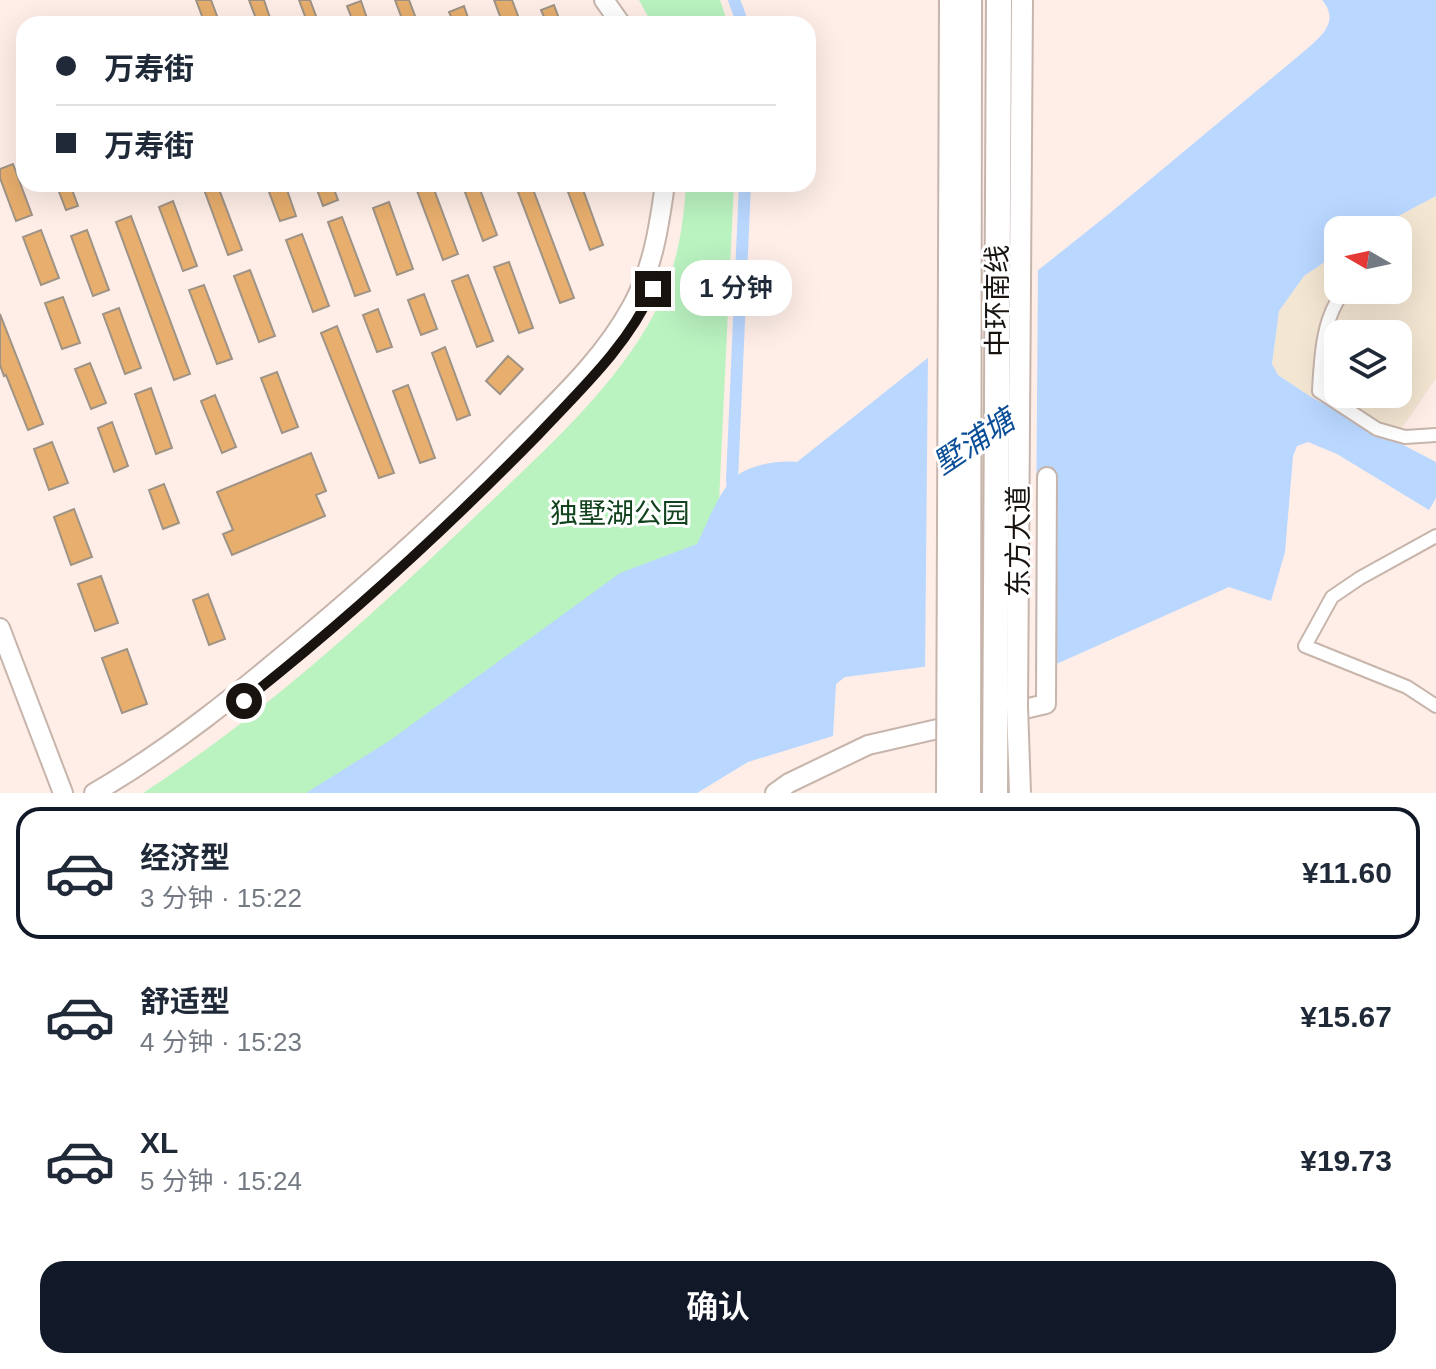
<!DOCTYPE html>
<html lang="zh">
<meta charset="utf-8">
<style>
:root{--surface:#fff;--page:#f6f6f7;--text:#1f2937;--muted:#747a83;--line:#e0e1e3;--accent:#111827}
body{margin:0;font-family:Arial,"Noto Sans SC",sans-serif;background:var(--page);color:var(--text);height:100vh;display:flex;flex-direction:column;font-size:30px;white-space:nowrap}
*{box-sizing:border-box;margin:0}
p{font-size:26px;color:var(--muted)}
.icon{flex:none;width:44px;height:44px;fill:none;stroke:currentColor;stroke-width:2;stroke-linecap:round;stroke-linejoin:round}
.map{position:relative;height:793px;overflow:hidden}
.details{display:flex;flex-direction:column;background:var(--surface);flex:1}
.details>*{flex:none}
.banner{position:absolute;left:16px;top:16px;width:800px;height:176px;border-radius:24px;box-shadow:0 8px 32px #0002;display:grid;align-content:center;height:176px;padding:0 40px;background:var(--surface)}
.needle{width:52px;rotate:279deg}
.buttons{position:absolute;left:1324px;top:216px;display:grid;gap:16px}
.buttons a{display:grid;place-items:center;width:88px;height:88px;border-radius:16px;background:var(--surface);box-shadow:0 8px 32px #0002;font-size:40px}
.end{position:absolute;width:36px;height:36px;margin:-18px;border:10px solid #191310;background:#fff;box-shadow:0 0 0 4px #fff}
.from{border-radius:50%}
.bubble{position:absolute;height:56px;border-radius:24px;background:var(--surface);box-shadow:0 8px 32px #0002;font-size:26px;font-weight:600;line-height:56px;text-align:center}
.banner b{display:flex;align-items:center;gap:28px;height:76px;font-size:30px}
.banner b+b{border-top:2px solid var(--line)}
.banner i{width:20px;height:20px;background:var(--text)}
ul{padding:14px 0 0;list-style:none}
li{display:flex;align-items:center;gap:24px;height:132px;margin:0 16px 12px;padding:0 24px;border:4px solid transparent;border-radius:24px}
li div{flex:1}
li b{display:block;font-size:30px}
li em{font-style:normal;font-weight:600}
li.on{border-color:var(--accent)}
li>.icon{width:72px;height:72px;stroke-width:1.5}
.action{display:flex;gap:16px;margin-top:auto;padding:16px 40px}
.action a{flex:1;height:92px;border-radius:24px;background:var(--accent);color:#fff;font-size:32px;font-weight:600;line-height:92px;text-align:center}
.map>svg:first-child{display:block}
</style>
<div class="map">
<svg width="1436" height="793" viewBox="0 0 1436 793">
<rect width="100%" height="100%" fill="#feeee7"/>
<path fill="#f3e6d2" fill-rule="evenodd" d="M1436 196V378L1394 440 1311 397 1278 375 1272 365 1279 311 1304 276 1338 253V290H1398V230H1372ZM1338 334H1398V394H1338Z"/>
<path fill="#baf2c0" d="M639 0H720L728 24H652Z
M686 184H734L719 502 725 538 368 793H143C267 712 376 612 483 509 546 449 622 382 660 302 677 266 684 223 686 184Z"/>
<path fill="#b9d7ff" d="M1322 0H1436V196L1372 230H1338V253L1304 276 1279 311 1272 364 1278 375 1311 397 1436 462V498L1429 510 1337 454 1308 442 1297 446 1293 456 1285 552 1271 601 1229 587 1009 685 1014 620 963 618 947 664 845 677 836 684 833 736 748 762 697 793H306L389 741 620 573 697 544C707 524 716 498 731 481 745 465 777 460 797 462L1110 213 1308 48C1324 34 1339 20 1322 0Z"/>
<path fill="#feeee7" d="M1038 265 1035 678 1011 689 1010 624 966 622 948 668 925 672 928 353Z"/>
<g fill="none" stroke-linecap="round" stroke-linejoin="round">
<path stroke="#b9d7ff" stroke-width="12" d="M734 0 743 24
M734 496 732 480 745 184"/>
</g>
<path fill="#e7ae6d" stroke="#9f9385" stroke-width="2" d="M196 0H211L220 24H205Z
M249 0H264L271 21 258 24Z
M299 0H310L319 24H308Z
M395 0H409L418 24H404Z
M494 0H512L521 24H503Z
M361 1 369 24H354L347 6Z
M554 5 561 24H547L541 10Z
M464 6 470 24H454L449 12Z
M13 164 32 215 16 221 0 178V169Z
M56 184H70L78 206 66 210Z
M202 184H217L242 250 228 255Z
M266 184H285L296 216 280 221Z
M315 184H332L338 200 323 206Z
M427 184H432L458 254 443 260 416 188Z
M462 184H478L497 235 483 241Z
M515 184H531L574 298 560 303Z
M565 184H581L603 245 590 250Z
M173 201 197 266 183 271 159 207Z
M389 202 413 269 397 275 373 208Z
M131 216 190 374 174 380 116 222Z
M342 217 370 291 355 296 328 222Z
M41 230 59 278 41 285 23 237Z
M87 230 109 290 93 296 71 236Z
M302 234 329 306 313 312 286 240Z
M509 262 533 328 519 333 494 267Z
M250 270 275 336 259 342 234 276Z
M468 275 493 341 477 347 452 281Z
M204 285 232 359 217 364 189 290Z
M424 294 437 329 421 335 408 300Z
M63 297 80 343 62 349 45 303Z
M119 308 141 368 125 374 103 314Z
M378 309 392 347 377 352 363 315Z
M0 314 43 424 28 430 6 375 4 376 0 365Z
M337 326 394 473 379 478 321 333Z
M445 347 470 415 457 420 432 353Z
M508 356 523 369 500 394 486 381Z
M90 363 106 403 91 409 75 369Z
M277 372 298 427 282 433 261 378Z
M408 385 435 458 420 463 393 391Z
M151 388 172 448 156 454 135 394Z
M215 395 236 447 222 453 201 401Z
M112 422 128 466 114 472 98 428Z
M52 442 68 483 49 490 34 449Z
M311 453 326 491 316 495 325 516 232 555 223 534 233 530 217 492Z
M164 484 179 523 163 529 149 490Z
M74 509 92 557 71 565 54 517Z
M101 576 118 623 95 631 78 584Z
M208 594 225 639 209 645 193 600Z
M127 649 147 704 122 713 102 658Z"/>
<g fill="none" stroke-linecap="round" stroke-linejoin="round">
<defs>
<path id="street" d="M1345 290C1322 317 1321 357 1319 391L1377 429 1405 437 1436 435
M1436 536 1360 578 1332 597 1305 646 1407 687 1436 706"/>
<path id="secondary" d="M604 0 621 24
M0 628 63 793
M94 793C172 748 240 692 309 634 380 574 450 512 514 445 557 401 602 361 632 306 653 268 659 227 665 184
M775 793 789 783 868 745 1046 704 1047 477"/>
</defs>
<use href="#street" stroke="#c7b5ac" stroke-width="16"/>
<use href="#secondary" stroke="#c7b5ac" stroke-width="22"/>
<use href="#street" stroke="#fff" stroke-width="12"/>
<use href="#secondary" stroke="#fff" stroke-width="18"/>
<defs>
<path id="primary-bridge" d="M947 793 950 0
M1020 793 1017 706 1022 0"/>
<path id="highway-bridge" d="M968 793 969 0
M995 793 999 0"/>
</defs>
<use href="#primary-bridge" stroke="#c7b5ac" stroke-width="24" stroke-linecap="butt"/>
<use href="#highway-bridge" stroke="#c7b5ac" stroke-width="28" stroke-linecap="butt"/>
<use href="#primary-bridge" stroke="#fff" stroke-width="20"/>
<use href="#highway-bridge" stroke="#fff" stroke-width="24"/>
</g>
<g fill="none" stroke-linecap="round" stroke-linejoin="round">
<path stroke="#191310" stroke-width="10" d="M244 701C348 619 445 530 537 436 579 391 628 346 653 289"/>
</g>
<g text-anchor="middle" stroke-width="6" stroke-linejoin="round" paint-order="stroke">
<g font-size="28" fill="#191310" stroke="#fff">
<text transform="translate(997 301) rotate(-90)" y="10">中环南线</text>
<text transform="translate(1018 541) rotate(-90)" y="10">东方大道</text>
</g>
<g font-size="28" fill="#12431e" stroke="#fff">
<text x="620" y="523">独墅湖公园</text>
</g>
<g font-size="30" font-style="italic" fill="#0a4e98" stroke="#fff">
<text transform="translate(974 442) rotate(-34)" y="10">墅浦塘</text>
</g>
</g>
</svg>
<div class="buttons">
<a><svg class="needle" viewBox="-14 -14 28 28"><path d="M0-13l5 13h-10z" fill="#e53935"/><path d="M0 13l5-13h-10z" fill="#747a83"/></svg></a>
<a><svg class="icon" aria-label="layers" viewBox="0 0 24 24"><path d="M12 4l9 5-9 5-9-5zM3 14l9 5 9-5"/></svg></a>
</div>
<i class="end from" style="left:244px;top:701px"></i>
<i class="end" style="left:653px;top:289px"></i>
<div class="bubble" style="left:680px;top:260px;width:112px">1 分钟</div>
<div class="banner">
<b><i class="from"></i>万寿街</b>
<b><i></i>万寿街</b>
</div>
</div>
<section class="details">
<ul>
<li class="on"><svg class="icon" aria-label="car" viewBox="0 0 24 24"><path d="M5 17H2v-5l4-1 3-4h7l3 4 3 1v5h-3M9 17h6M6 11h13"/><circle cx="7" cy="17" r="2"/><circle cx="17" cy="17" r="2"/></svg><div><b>经济型</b><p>3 分钟 · 15:22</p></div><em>¥11.60</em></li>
<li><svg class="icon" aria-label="car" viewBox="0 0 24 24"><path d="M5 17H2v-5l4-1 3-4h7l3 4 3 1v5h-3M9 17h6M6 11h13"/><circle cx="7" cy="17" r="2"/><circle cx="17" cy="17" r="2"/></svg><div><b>舒适型</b><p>4 分钟 · 15:23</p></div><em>¥15.67</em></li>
<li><svg class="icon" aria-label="car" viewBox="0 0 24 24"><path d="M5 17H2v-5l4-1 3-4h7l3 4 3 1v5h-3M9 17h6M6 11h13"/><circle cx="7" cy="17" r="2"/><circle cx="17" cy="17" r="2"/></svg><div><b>XL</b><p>5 分钟 · 15:24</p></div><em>¥19.73</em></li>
</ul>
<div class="action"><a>确认</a></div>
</section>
